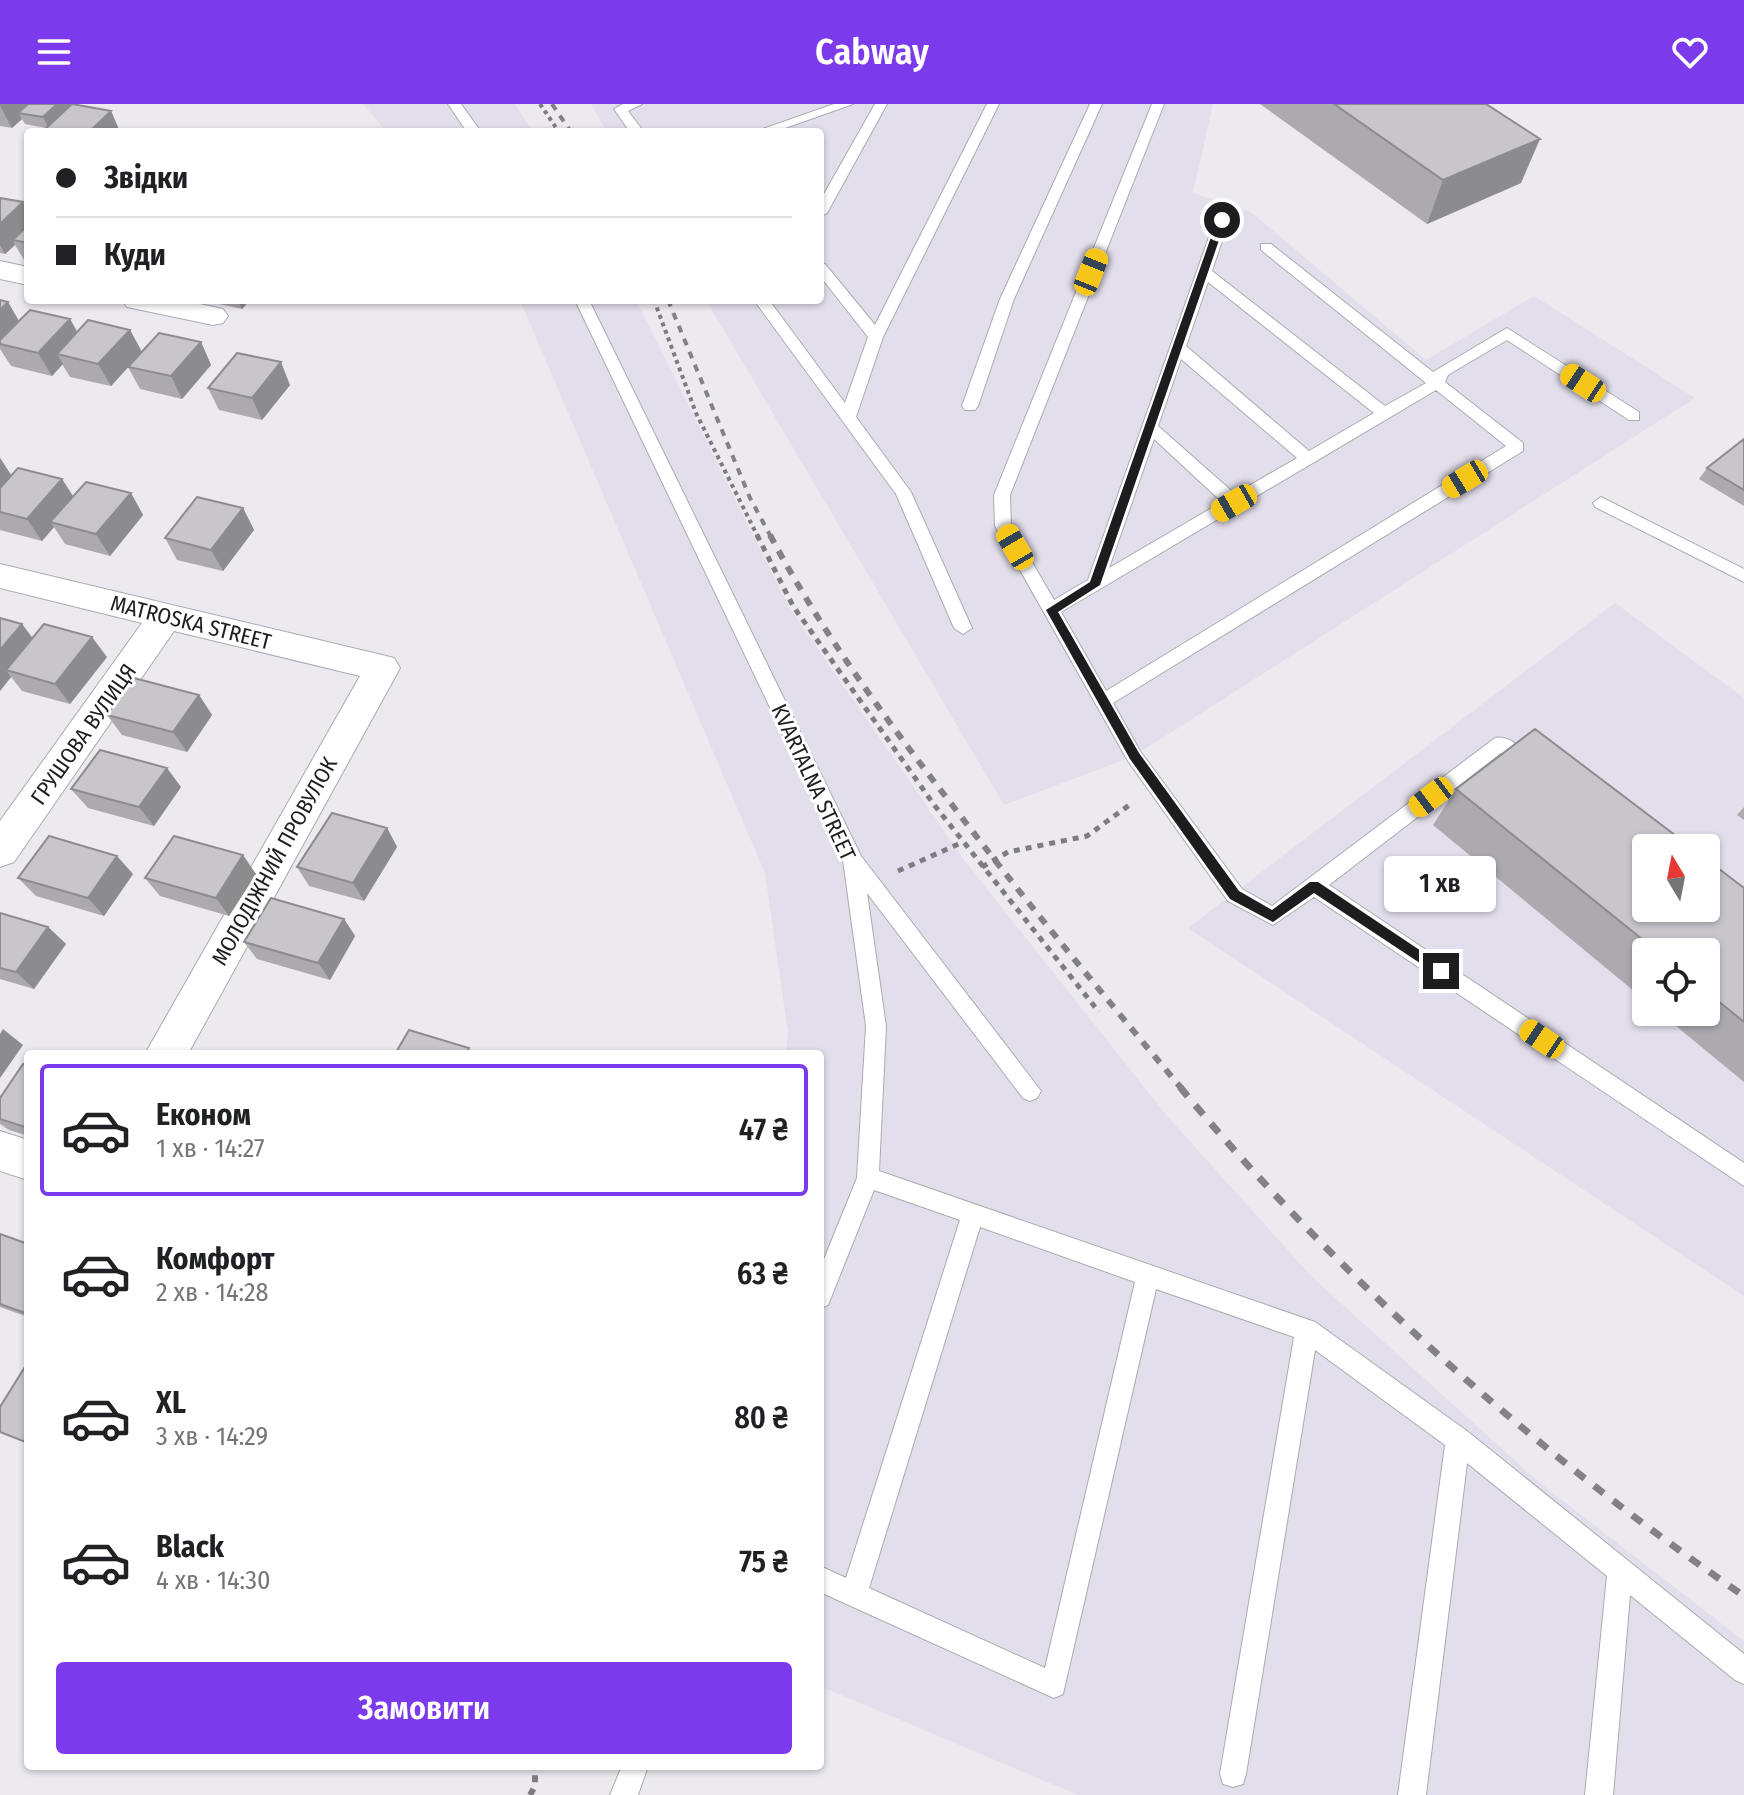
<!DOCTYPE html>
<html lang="uk">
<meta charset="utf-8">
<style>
:root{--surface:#fff;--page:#f6f6f6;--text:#202124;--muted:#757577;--line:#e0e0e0;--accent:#7c3aed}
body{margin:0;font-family:"Fira Sans Condensed",sans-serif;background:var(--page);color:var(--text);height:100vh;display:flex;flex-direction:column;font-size:30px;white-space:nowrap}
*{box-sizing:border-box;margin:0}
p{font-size:26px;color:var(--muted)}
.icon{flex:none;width:44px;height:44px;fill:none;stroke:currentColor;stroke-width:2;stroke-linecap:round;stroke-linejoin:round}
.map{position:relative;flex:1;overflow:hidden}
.drawer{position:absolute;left:24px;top:946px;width:800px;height:720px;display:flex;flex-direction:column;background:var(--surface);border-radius:8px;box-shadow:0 2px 6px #0004}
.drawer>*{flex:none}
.top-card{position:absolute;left:24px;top:24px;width:800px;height:176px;border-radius:8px;box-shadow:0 2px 6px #0004;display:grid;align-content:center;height:176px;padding:0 32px;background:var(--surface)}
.needle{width:52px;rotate:350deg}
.buttons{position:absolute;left:1632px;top:730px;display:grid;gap:16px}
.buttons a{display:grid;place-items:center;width:88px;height:88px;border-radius:8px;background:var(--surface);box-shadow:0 2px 6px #0004;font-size:40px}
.end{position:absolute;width:36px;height:36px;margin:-18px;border:10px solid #1d1c1e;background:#fff;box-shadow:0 0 0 4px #fff}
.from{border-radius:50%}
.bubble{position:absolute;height:56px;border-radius:8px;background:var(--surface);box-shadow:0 2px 6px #0004;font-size:26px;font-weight:600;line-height:56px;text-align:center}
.car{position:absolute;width:24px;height:48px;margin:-24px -12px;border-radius:10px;box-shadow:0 0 6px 2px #0007;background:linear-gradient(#f5c518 24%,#345 0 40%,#f5c518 0 76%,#345 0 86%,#f5c518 0)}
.top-card b{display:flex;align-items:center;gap:28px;height:76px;font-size:30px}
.top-card b+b{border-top:2px solid var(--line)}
.top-card i{width:20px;height:20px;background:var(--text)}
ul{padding:14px 0 0;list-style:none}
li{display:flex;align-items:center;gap:24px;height:132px;margin:0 16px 12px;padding:0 16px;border:4px solid transparent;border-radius:8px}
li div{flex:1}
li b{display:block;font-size:30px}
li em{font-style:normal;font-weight:600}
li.current{border-color:var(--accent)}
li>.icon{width:72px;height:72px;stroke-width:1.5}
.action{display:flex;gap:16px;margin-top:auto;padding:16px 32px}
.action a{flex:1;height:92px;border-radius:8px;background:var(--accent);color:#fff;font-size:32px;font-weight:600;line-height:92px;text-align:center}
header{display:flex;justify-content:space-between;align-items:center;height:104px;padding:0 32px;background:var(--accent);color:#fff;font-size:36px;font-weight:600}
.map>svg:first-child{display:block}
</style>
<header><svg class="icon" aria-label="menu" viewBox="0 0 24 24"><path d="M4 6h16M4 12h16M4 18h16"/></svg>Cabway<svg class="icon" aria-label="heart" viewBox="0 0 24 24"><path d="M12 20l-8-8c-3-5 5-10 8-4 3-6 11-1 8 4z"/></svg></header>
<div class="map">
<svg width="1744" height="1691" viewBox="0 0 1744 1691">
<rect width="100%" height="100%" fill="#ece9ef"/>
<path fill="#e3deeb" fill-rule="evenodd" d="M363 0H515L533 28H387Z
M591 0H1213L1193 89 1251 108 1426 256 1534 192 1695 294 1134 652 1004 701 706 196H820V28H607Z
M520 196H636L789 503 964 756 1167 1012 1312 1173 1541 1380 1744 1537V1691H1078L820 1582V950H786L788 928 765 769Z
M1615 499 1744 594V1192L1188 824ZM1646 744H1706V804H1646ZM1646 848H1706V908H1646Z"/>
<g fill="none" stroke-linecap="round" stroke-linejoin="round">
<defs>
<path id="lane" d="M448 0H461L481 28H467Z
M623 0H642L628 7 644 28H630L614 5Z
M834 0H853L774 28H754Z
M875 0H887L827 109 820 113V97Z
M987 0H999L883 233 856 313 911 388 972 524 963 530 954 524 896 390 754 196H769L845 299 868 233 820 172V159L825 160 875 221Z
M1090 0H1102L1014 195 978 302 975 306H965L962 302 1000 195Z
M1152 0H1164L1010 391 1011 422 1054 496 1088 476 1215 116 1222 112 1229 116 1212 167 1385 302 1426 279 1261 146V140H1271L1433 268 1507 224 1639 308V316H1629L1507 236 1448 271 1445 278 1523 339V347L1113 599 1140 647 1242 785 1272 802 1495 634C1509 630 1528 648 1536 660L1534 665H1520L1501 649 1329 781 1744 1059V1082L1314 793 1273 821 1228 797 1128 657 995 422 994 391ZM1208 178 1374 309 1309 347 1186 242ZM1181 255 1297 354 1235 390 1158 322ZM1436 286 1506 342 1106 587 1061 508ZM1154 335 1222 398 1109 464Z
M575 196H589L861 752 1041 987 1037 994 1030 997 1023 994 867 789 886 922 879 1067 1315 1218 1467 1327 1744 1550V1580L1735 1576 1630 1491 1613 1691H1585L1607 1472 1467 1359 1426 1691H1398L1445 1341 1315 1246 1246 1670 1243 1680 1233 1683 1223 1680 1220 1670 1294 1233 1156 1185 1063 1590 1054 1594 1045 1590 820 1488V1462L846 1474 960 1116 874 1086 828 1201 820 1204V1165L857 1074 866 922 843 756ZM980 1123 1135 1178 1045 1564 869 1484Z
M1601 393 1744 465V478L1595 403 1593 399Z
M622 1662H648L638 1691H610Z"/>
<path id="street" d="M0 157 28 163V181L0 175Z
M122 196H181L223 205 228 212 223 219 213 221 127 203Z
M0 460 382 551 394 554 400 564 188 950H145L360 572 174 527 14 758 0 763V717L142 519 0 484Z
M0 1027 28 1036V1076L0 1067Z"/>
</defs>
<use href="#lane" stroke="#acaaaf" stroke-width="2"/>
<use href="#street" stroke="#acaaaf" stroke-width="2"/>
<path stroke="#7e7c80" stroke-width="4" stroke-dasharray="4 4" stroke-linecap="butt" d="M540 0 559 28
M654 196 696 309 758 433"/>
<path stroke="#7e7c80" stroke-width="5" stroke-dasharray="6 6" stroke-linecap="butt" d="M757 431 793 502 935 702 1099 908
M982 763 1008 748 1087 732 1132 699
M898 767 963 738"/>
<path stroke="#7e7c80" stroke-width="6" stroke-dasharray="7 7" stroke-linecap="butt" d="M530 1691 535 1682V1662"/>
<use href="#lane" fill="#fff" fill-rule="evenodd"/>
<use href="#street" fill="#fff" fill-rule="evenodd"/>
<path stroke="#838185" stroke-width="4" stroke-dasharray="7 7" stroke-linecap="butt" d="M552 0 571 28
M668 196 750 394 771 433"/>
<path stroke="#838185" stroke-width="6" stroke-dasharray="9 9" stroke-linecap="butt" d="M770 431C821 527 886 616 953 702 1027 799 1104 892 1182 985"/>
<path stroke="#838185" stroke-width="7" stroke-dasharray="12 12" stroke-linecap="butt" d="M1180 983C1339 1175 1539 1351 1744 1492"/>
</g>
<path fill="#acaaaf" d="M0 0 111 7 120 28H42L46 24 25 20 22 15 12 24 0 22Z
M1260 0H1486L1521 79 1427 120Z
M0 94 28 108V159H26L15 141 5 150 0 149Z
M0 196 8 198 19 217 70 215 77 228 130 226 142 248 201 238 211 261 182 295 140 285 128 263 111 282 70 273 62 260 52 272 11 262 0 245Z
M201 196H250L242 205Z
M290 281 262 316 219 306 208 284Z
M1744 335V402L1699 375 1707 364Z
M0 354 11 371 62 375 73 392 131 389 143 411 110 452 65 440 54 423 42 437 0 426Z
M243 404 254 426 223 467 177 456 165 434Z
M0 514 33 534 107 553 70 600 22 587 11 573 0 587Z
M199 591 212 611 187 648 122 631 107 611Z
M181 683 154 722 88 704 71 685Z
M1456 685 1744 784V978L1659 908H1706V848H1646V897L1433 721Z
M1744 703V716L1737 711Z
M387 724 397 743 364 797 309 782 297 763Z
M133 770 104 812 36 792 18 774Z
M256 770 229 812 160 792 145 774Z
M0 809 48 823 66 840 34 885 0 875Z
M344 815 355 832 330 876 257 855 244 838Z
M28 962V1032L9 1026 0 1020V994Z
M0 1130 28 1140V1213L0 1203Z"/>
<path fill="#8c8b8e" d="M0 0H38L18 9 22 15 12 24 0 2Z
M57 0H75L49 25 43 13Z
M111 7 120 28H89Z
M1540 35 1521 79 1427 120 1443 76Z
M23 98 28 108V128L13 136 15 141 5 150 0 141V120Z
M238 196H250L242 205Z
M8 198 21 221 0 240V206Z
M70 215 83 238 57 250 63 260 52 272 38 249Z
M130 226 142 248 111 282 98 260Z
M201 238 211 261 182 295 171 272Z
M281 258 290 281 262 316 252 294Z
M0 354 13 374 0 389Z
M62 375 76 397 50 418 54 423 42 437 27 415Z
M131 389 143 411 110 452 96 430Z
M243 404 254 426 223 467 211 446Z
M22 520 38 541 6 566 11 573 0 587V546Z
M92 533 107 553 70 600 55 580Z
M199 591 212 611 187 648 173 628Z
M167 664 181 683 154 722 139 703Z
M387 724 397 743 364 797 353 779Z
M243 751 256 770 229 812 216 794Z
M117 752 133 770 104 812 88 794Z
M344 815 355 832 330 876 318 859Z
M48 823 66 840 34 885 16 868Z
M3 925 23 941 0 974V930Z"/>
<path fill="#c8c6cb" stroke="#8c8b8e" stroke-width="2" d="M28 0H57L43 13 18 9Z
M72 0 111 7 89 28H42Z
M1334 0H1486L1540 35 1443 76Z
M0 94 23 98 0 120Z
M28 121V139L13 136Z
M0 196 8 198 0 206Z
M30 206 70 215 38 249 0 240V236Z
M88 216 130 226 98 260 57 250Z
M159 229 201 238 171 272 128 263Z
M237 249 281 258 252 294 208 284Z
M1744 335V386L1707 364Z
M18 364 62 375 27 415 0 408V384Z
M86 378 131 389 96 430 50 418Z
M197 393 243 404 211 446 165 434Z
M0 514 22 520 0 546Z
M44 520 92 533 55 580 6 566Z
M134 574 199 591 173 628 107 611Z
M1535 625 1692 744H1646V804H1706V755L1744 784V918L1706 887V848H1658L1456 685Z
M100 646 167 664 139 703 71 685Z
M332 709 387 724 353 779 297 763Z
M49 732 117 752 88 794 18 774Z
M174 732 243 751 216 794 145 774Z
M271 794 344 815 318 859 244 838Z
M0 809 48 823 16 868 0 864Z
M409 926 469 944 466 950H395Z
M23 960 28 962V1024L0 1015V994Z
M0 1130 28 1140V1210L0 1200Z
M28 1258V1339L0 1328V1303Z"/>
<path fill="#1d1c1e" d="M1222 113 1226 116 1100 481 1058 508 1139 649 1239 787 1272 806 1310 778H1318L1445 863 1447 867 1441 873 1314 789 1273 818 1230 795 1130 655 1046 506 1090 478 1217 116Z"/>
<g text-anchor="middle" stroke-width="6" stroke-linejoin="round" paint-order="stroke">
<g font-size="22" fill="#1d1c1e" stroke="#fff">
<text transform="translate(191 518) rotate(14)" y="8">MATROSKA STREET</text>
<text transform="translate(83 630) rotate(-55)" y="8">ГРУШОВА ВУЛИЦЯ</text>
<text transform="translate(814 678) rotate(65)" y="8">KVARTALNA STREET</text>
<text transform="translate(274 757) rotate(-61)" y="8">МОЛОДІЖНИЙ ПРОВУЛОК</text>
</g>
</g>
</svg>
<div class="buttons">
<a><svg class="needle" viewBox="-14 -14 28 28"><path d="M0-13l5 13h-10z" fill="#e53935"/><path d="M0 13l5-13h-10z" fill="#757577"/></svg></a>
<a><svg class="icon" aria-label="locate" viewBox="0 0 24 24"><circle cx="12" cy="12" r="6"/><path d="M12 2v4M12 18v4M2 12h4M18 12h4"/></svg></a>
</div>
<i class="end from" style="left:1222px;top:116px"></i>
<i class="end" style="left:1441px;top:867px"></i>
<div class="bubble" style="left:1384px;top:752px;width:112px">1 хв</div>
<i class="car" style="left:1091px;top:168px;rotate:22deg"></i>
<i class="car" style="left:1583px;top:279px;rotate:303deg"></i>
<i class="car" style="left:1465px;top:375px;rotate:239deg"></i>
<i class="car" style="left:1234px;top:399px;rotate:240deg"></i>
<i class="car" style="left:1015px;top:443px;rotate:330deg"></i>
<i class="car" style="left:1431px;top:693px;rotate:233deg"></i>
<i class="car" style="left:1542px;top:935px;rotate:304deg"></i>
<div class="top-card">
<b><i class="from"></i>Звідки</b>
<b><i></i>Куди</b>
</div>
<section class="drawer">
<ul>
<li class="current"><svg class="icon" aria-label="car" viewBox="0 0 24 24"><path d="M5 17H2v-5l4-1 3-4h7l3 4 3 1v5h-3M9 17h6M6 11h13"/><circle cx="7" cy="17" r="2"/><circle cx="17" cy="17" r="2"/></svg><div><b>Економ</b><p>1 хв · 14:27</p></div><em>47 ₴</em></li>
<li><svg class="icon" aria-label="car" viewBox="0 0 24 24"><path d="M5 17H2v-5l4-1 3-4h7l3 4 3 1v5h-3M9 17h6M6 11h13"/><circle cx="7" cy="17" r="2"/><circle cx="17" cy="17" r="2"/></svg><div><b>Комфорт</b><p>2 хв · 14:28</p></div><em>63 ₴</em></li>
<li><svg class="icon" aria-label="car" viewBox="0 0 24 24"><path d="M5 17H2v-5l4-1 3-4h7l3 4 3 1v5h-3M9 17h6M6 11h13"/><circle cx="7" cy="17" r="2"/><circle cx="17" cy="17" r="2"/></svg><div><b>XL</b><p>3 хв · 14:29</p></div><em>80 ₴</em></li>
<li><svg class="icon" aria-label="car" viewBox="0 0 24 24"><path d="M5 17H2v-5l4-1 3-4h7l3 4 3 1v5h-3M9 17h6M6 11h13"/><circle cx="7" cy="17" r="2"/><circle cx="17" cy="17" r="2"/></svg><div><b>Black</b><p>4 хв · 14:30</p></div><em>75 ₴</em></li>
</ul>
<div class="action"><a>Замовити</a></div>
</section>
</div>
